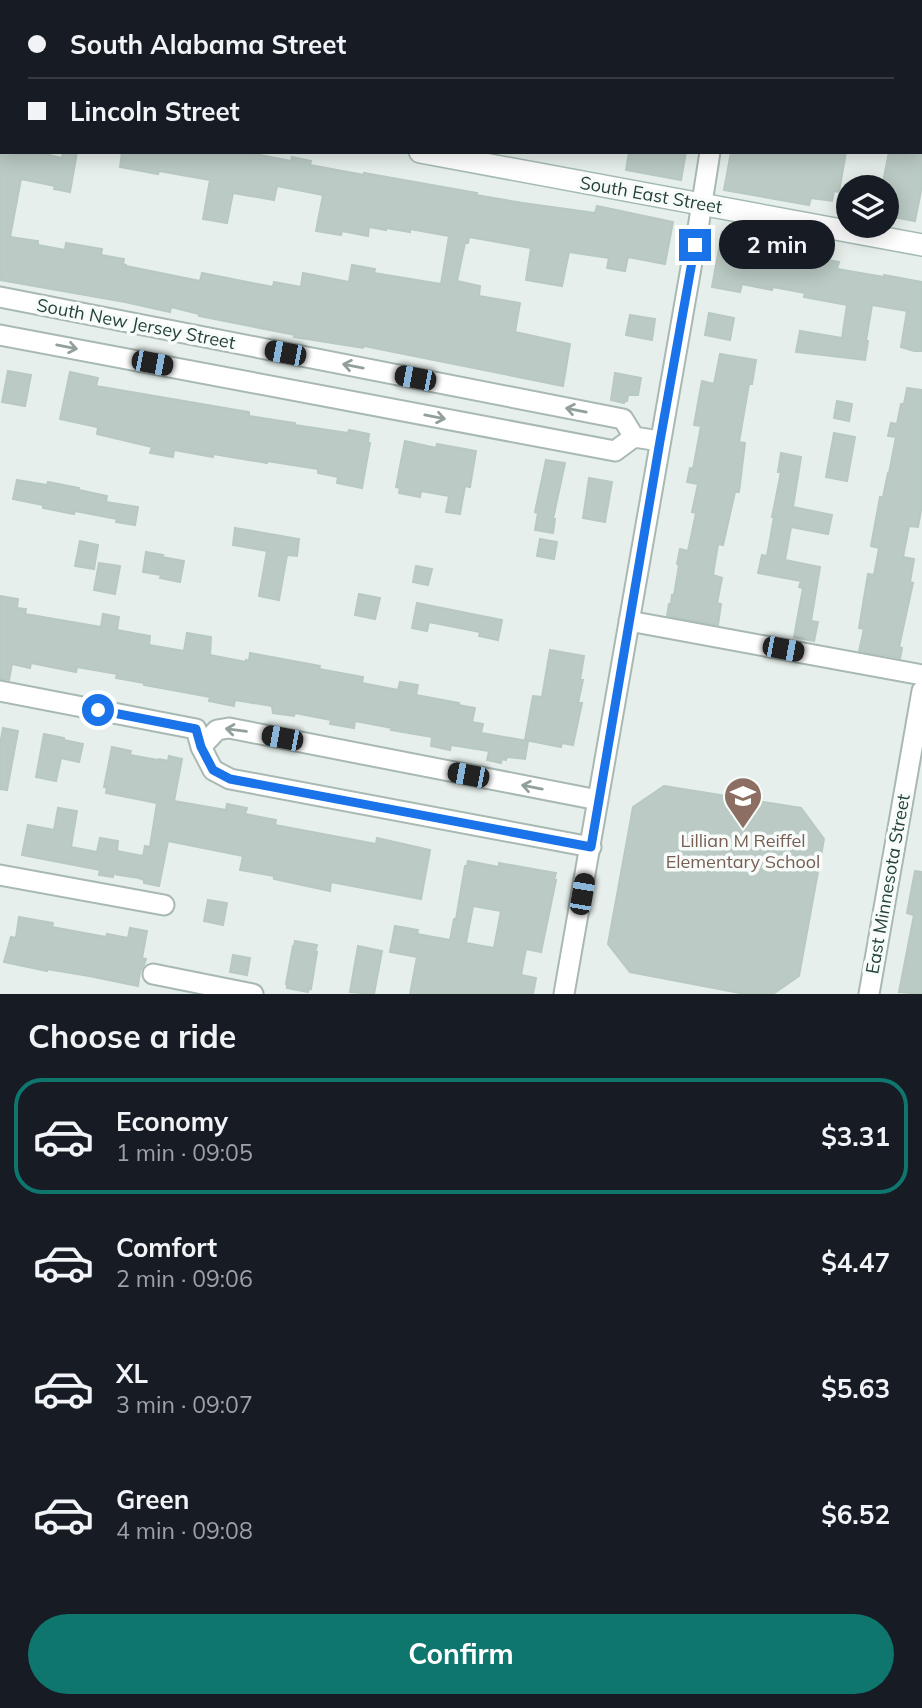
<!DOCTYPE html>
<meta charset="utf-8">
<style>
:root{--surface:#171b24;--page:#242831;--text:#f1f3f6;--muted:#9ea1a6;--line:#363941;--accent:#0f766e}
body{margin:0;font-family:Mulish,sans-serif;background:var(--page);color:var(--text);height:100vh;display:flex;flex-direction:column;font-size:26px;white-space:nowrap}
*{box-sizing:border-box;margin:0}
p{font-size:23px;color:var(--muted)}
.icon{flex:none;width:38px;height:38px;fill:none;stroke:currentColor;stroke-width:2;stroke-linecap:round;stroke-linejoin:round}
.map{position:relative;height:994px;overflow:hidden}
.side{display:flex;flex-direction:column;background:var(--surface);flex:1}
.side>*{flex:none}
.hud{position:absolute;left:0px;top:0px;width:922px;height:154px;box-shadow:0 4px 18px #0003;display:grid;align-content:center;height:154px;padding:0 28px;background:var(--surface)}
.tools{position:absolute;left:836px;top:175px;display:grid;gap:14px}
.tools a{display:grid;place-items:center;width:63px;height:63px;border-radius:50%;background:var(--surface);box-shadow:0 4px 18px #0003;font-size:35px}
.end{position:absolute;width:32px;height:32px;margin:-16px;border:9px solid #1a73e8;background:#fff;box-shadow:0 0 0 4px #fff}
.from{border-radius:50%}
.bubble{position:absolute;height:49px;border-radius:24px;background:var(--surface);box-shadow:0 4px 18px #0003;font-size:23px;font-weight:700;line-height:49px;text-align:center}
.car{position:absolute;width:21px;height:42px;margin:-21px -10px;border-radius:9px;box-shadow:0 0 5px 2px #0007;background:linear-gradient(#222 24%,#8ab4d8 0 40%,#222 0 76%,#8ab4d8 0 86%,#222 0)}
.hud b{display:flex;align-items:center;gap:24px;height:66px;font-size:26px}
.hud b+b{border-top:2px solid var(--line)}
.hud i{width:18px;height:18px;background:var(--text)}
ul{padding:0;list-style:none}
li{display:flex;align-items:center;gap:21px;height:116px;margin:0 14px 10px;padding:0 14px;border:4px solid transparent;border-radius:28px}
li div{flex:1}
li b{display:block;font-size:26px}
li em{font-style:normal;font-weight:700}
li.active{border-color:var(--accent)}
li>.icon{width:63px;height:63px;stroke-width:1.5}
h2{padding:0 28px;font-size:32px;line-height:84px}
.action{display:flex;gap:14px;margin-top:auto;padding:14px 28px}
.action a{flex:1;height:80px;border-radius:42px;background:var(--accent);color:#fff;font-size:28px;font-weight:700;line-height:80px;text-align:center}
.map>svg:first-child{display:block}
</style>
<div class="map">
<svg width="922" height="994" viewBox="0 0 922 994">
<rect width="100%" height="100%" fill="#e6efeb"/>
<path fill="#bbcac4" stroke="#b8c9c2" stroke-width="2" fill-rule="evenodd" d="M1 152H36L62 158 63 152H77L70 192 54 189 55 186 21 179 10 237 38 241V245L65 250 66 243 102 249 101 255 124 259 123 264 126 265V266L200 281 202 273 273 287 274 282 301 287 303 273 349 282 352 265 375 269 374 273 441 284 449 236 410 229V232L386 228V230L369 227 368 236 342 231 341 235 316 231 323 195 277 186 274 200 233 193 227 223 203 219 210 180 159 171 158 174 120 167 122 152H245L291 161 292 157 311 161 310 165 364 175V173L477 193 476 195 523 203 595 213 597 206 673 222 665 264 628 257 625 271 607 268 609 258 569 252 562 286 526 280 531 248 469 237 468 243H465L457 281 480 286 479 296 520 303 515 332 570 344 563 386 364 346 363 348 294 337 295 335 199 316V314L171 307 170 312 125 302 0 280V159Z
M629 152H686L681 180 626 170Z
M731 152H846L839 192 834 191 832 201 811 198 809 205 724 190Z
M889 152H922V186L915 221 887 216V187H882Z
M722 232 751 237 750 241 809 251 808 256 839 262 837 269 884 277V275L922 282V351H914L901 347 907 311 872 305 866 341H868L865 360 796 352 800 331 842 338 847 305 804 297 805 293 773 287 772 290 742 284 740 292 712 287Z
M709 313 734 318 730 340 705 335Z
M630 315 655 319 652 340 626 335Z
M720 354 756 360 752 384H749L739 442 745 443 739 492H735L723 545 718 544 713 575 722 578 717 603 721 604 718 625 667 616 669 604H671L672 595H674L679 565 677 564 680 549 688 551 696 513 692 512 698 484 687 482 690 468 693 469 701 426 694 425 702 381 714 384Z
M8 371 31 375 25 406 2 402Z
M70 372 98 378 96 386 249 412V416L295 423V425L348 433 349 430 369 434 368 443H370L362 488 337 483 338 477 318 473V469L267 461V463L213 454V457L174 450 173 457 150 453 152 447 97 434 98 428 97 427 60 419Z
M615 373 641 378 638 395H628L627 401H625L624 403 611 400Z
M907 388 922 390V505L918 527 909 526 903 557 914 559 910 582 913 583 899 647 902 648 900 658 859 651 864 629 859 628 868 574 874 575 879 548 871 546 880 497H883L888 473H889L896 437 888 436 891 423 897 424 901 404H904Z
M837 401 852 404 849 421 834 418Z
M834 433 855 437 847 481 826 477Z
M405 441 436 448 437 444 476 451 470 487 465 486 460 514 446 512 449 496 421 491 420 497 399 493 400 488 396 487Z
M781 453 801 457 793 507 832 515 828 534 791 527 785 560 820 567 811 621 818 622 814 641 794 637 803 588 799 587 801 581 758 573 762 555 767 556 774 517H772L781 472H778Z
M546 460 565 463 553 519H555L553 533 535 530 538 513 535 512Z
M589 478 612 482 605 522 583 518Z
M17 480 47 485 48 482 79 488V490L107 496 106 502 138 507 135 525 116 522 117 519 75 511 74 514 43 508V505L13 499Z
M235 528 299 539 297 556 287 555 279 600 259 596 267 551 233 545Z
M540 539 557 542 554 559 537 556Z
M80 541 98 545 94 569 75 566Z
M146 552 163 555 162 557 184 561 180 582 160 578 161 575 143 572Z
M99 563 120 566 115 594 94 590Z
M416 566 432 569 428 585 413 582Z
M359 594 380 598 375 619 355 615Z
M0 596 18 599 17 608 26 609 25 614 66 621 101 627 103 614 119 617 117 630 150 636 149 645 184 651 187 633 211 637 210 655 246 662V660L249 661 250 653 304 663 320 666 319 669 363 677 362 683 398 690 400 682 418 685 416 695 459 703 458 705 475 708 472 722 483 724 481 733 528 741 525 759 507 757 506 760 502 759 501 763 487 760 489 751 451 745 450 750 431 746 432 737 391 730 392 728 355 721 354 728 330 724 331 720 295 713 294 716 273 713 272 706 235 700 234 706 209 701 210 697 144 685V683L116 678 117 674 77 667 76 672 31 663 30 668 12 664 9 680 0 679Z
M417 603 502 620 498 640 479 636 480 632 429 622 427 631 412 628Z
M550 650 584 656 580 680H583L578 703H582L573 745 562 743 561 747 525 740 533 696 542 697Z
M3 728 18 731 7 790 0 789V745Z
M44 734 64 738V740L83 744 79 762 61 758 56 781 36 777Z
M112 747 131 751 130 755 158 760 159 759 168 761 169 756 182 759 174 801 226 810 227 804 247 808 245 814 276 820 275 825 376 844 377 838 430 850 421 899 331 882 330 891 274 879V876L240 870 243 856 168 841 159 886 144 883V880L139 878 113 874V877L99 875 100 870 22 855 28 825 54 830 58 808 77 811 71 847 97 852 100 838 118 841 117 851 143 856 145 846 150 847 157 803 106 793 107 788 104 787Z
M664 786 801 808 824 839 799 976 773 994H745L630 972 608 944 633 807Z
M468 861 499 867V863L556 873 554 880H556L541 952 526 949 521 975 536 978 533 994H410L417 957 390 952 395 926 418 930 417 934 450 940 454 919H456L465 866H467ZM473 906 501 911 494 948 466 943Z
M915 871 922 872V994L899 992 914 915 907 913Z
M208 900 227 903 223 925 204 921Z
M19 917 53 923 52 927 106 937 107 934 128 938 130 928 147 931 142 958 146 959 144 965 140 971 138 986 89 976 47 969V971L4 962 11 937 16 938Z
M295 941 317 945 315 952H317L311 989 309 988 308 992 287 988V984H286L293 946H294Z
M358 946 382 951 374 994 350 992Z
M233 955 250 958 247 975 230 972Z"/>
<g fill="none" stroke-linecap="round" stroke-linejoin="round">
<defs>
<path id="street" d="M168 2V0
M409 2V0
M736 2V0
M0 297 623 419 634 437 660 441
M0 335 615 451 634 437
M629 621 922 675
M0 691 196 729 201 747 213 770 230 779 591 847
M201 747 217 730 229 728 598 800
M0 875 164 905
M153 974 253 994
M564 994 699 222 710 152
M869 994 922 691"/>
<path id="secondary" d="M0 72H2
M420 152 922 245"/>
</defs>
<use href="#street" stroke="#a8b8b2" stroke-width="23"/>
<use href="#secondary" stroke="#a4bbb3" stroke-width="24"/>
<use href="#street" stroke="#fff" stroke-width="19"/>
<use href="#secondary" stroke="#fff" stroke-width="21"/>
</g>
<defs><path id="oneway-shaft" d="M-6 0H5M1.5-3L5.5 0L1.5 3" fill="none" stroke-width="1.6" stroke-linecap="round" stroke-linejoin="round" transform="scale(1.75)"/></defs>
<g stroke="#92a09c">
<use href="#oneway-shaft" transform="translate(67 347) rotate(11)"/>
<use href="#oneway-shaft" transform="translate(353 366) rotate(-169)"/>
<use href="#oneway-shaft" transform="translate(576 410) rotate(-169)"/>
<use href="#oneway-shaft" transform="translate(435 417) rotate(11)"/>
<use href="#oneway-shaft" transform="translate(236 730) rotate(-173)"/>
<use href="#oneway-shaft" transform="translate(532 787) rotate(-169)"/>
</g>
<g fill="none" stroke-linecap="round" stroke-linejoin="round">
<path stroke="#1a73e8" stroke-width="9" d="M98 710 196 729 201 747 213 770 230 779 591 847 660 441 695 245"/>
</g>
<defs>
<symbol id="school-pin" viewBox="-11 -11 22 30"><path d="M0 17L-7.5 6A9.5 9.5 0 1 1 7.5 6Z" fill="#8d6e63" stroke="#f7fbf9"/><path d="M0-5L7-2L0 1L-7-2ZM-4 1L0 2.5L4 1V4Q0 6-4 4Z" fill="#fff"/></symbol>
</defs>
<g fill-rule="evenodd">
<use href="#school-pin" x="721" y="774" width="44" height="60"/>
</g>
<g text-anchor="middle" stroke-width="7" stroke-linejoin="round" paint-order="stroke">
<g font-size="18" fill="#24423a" stroke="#f7fbf9">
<text transform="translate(651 195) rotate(10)" y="6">South East Street</text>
<text transform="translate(136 324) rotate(11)" y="6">South New Jersey Street</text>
<text transform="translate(888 884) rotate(-80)" y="6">East Minnesota Street</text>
</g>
<g font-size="18" fill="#785e54" stroke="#f7fbf9">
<text x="743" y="847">Lillian M Reiffel<tspan x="743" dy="21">Elementary School</tspan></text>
</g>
</g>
</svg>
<div class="tools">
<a><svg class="icon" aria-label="layers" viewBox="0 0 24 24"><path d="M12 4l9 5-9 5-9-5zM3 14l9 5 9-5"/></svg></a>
</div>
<i class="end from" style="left:98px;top:710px"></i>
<i class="end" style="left:695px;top:245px"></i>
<div class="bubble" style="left:719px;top:220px;width:116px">2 min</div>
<i class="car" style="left:285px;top:353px;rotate:281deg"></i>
<i class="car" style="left:152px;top:363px;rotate:101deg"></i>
<i class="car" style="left:415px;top:378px;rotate:281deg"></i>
<i class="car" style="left:783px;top:649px;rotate:101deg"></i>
<i class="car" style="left:282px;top:738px;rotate:281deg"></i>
<i class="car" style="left:468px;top:775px;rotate:281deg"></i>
<i class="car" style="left:582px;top:894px;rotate:10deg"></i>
<div class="hud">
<b><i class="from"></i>South Alabama Street</b>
<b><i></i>Lincoln Street</b>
</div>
</div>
<section class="side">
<h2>Choose a ride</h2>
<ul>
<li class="active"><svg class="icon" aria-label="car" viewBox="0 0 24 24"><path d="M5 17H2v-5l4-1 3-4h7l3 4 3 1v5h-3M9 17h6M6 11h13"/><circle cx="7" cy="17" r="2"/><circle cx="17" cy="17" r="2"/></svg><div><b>Economy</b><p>1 min · 09:05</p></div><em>$3.31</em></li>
<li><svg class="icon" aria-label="car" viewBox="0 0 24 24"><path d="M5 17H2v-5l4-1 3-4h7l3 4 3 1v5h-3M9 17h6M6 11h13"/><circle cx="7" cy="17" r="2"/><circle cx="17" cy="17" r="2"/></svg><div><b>Comfort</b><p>2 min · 09:06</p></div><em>$4.47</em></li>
<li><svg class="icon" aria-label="car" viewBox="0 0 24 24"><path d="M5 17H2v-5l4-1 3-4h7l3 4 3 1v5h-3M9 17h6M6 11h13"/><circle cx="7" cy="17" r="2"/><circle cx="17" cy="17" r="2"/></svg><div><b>XL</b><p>3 min · 09:07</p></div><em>$5.63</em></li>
<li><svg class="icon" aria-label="car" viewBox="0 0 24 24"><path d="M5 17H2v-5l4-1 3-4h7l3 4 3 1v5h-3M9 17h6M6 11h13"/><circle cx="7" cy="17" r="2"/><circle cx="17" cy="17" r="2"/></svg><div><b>Green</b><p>4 min · 09:08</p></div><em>$6.52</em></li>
</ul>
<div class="action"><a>Confirm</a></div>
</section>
